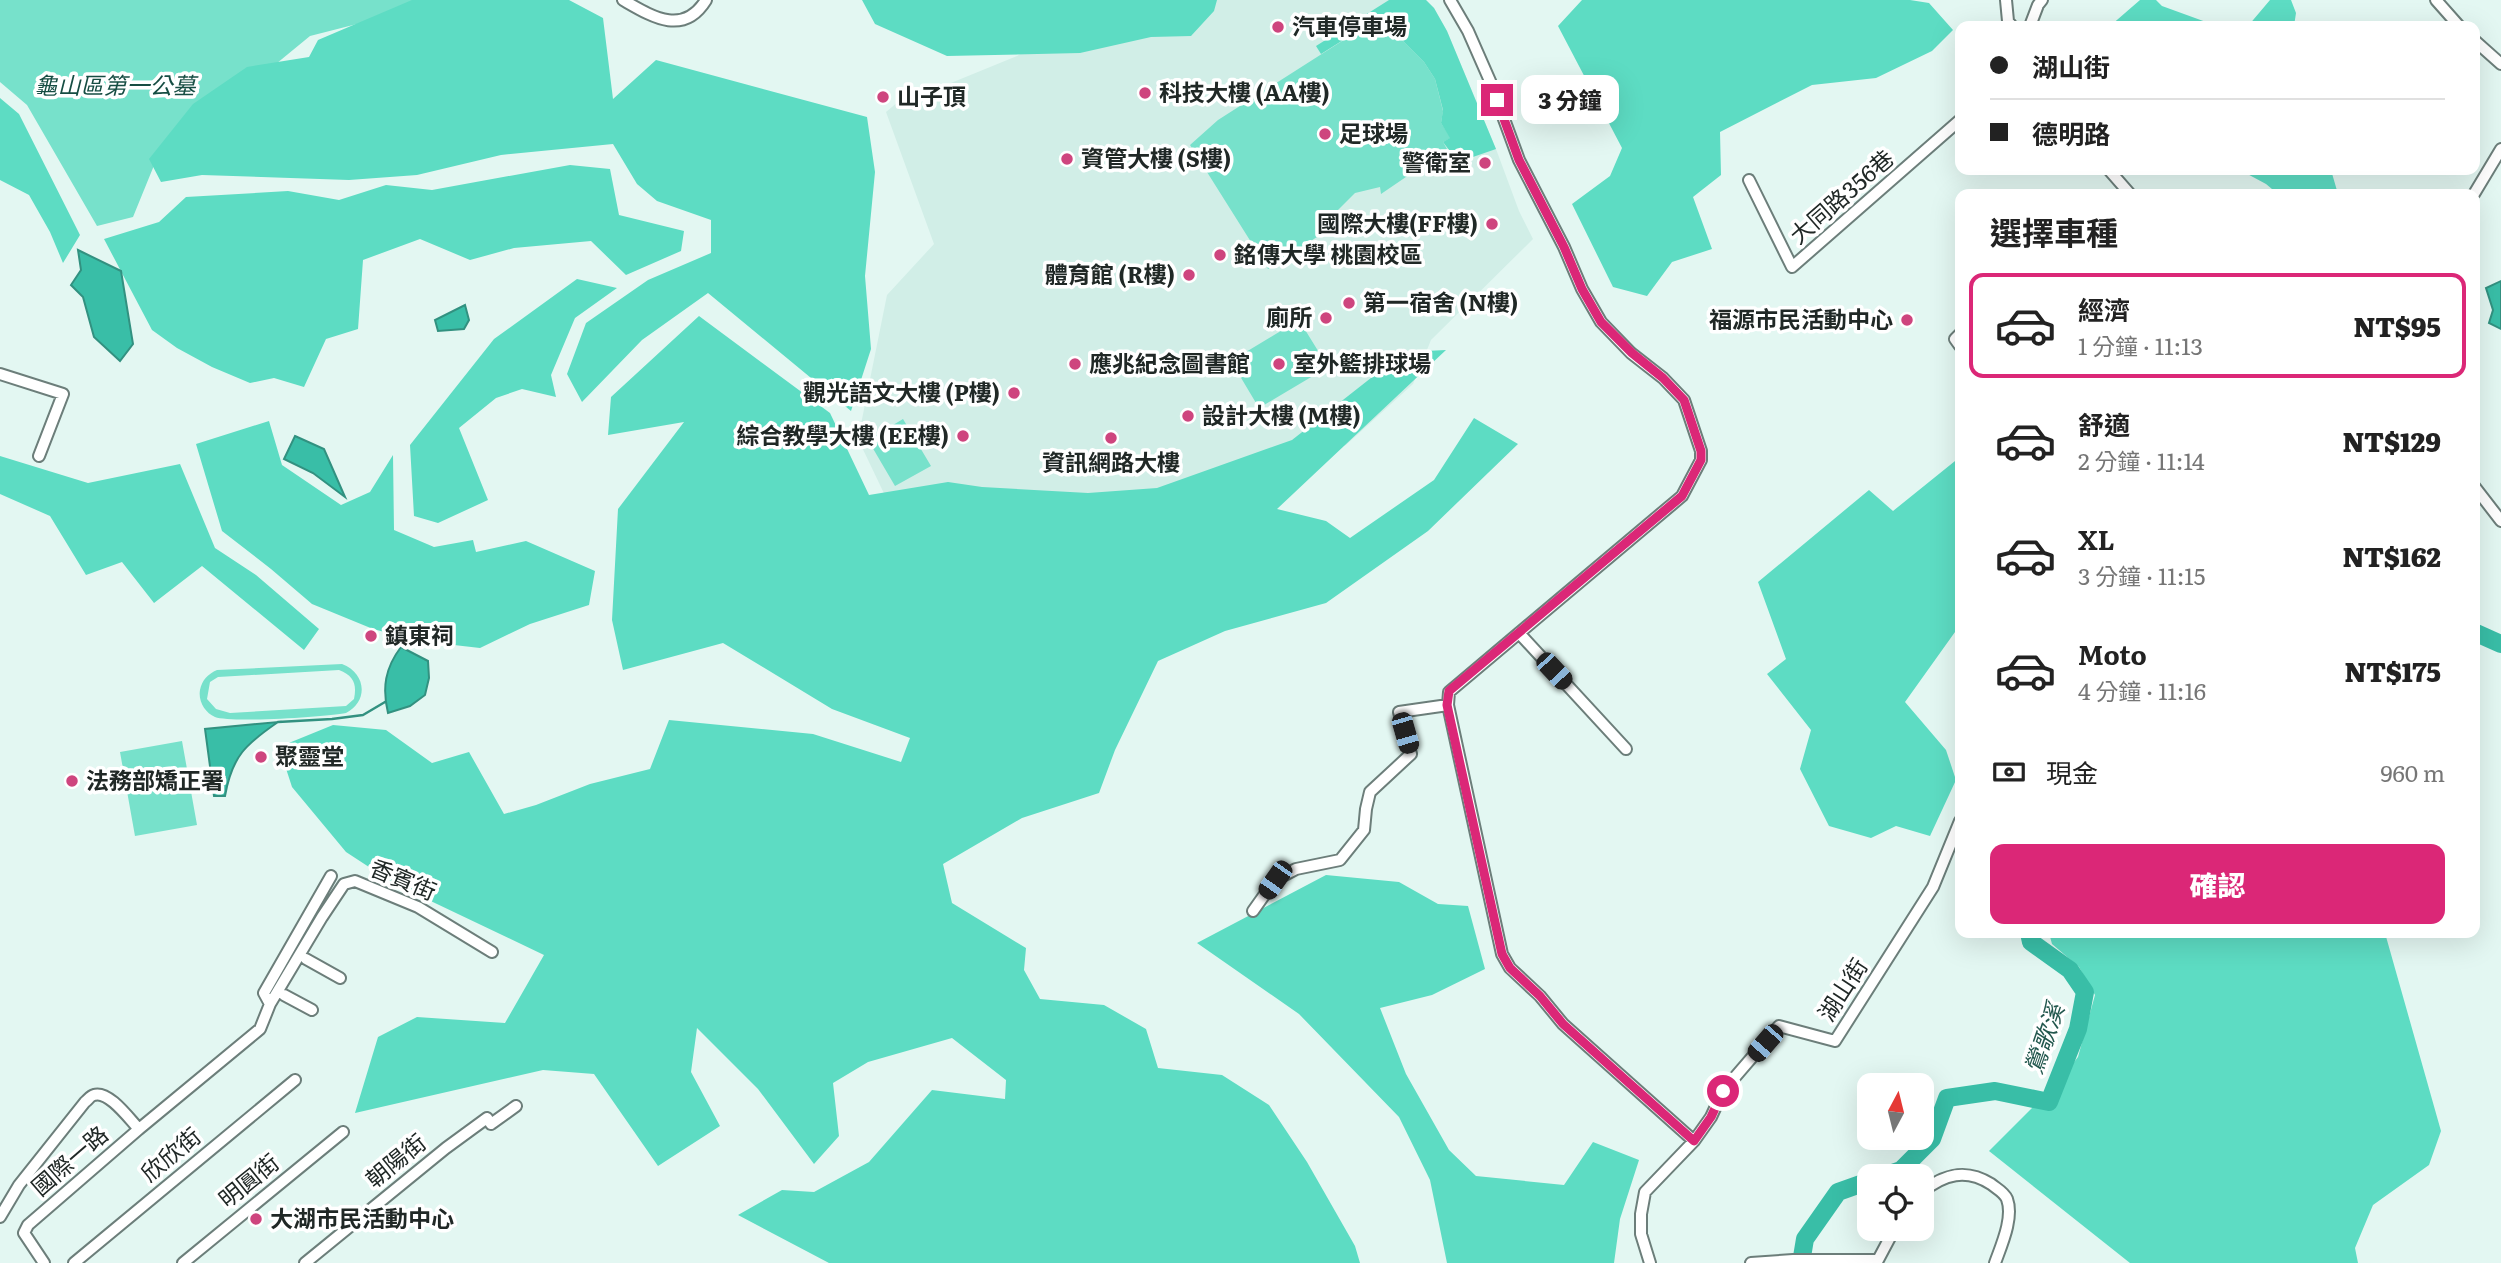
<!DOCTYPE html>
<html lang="zh-TW">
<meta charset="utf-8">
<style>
:root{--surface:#fff;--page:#f6f6f6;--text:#222;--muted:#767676;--line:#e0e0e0;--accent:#db2777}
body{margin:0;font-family:Literata,"Noto Sans TC",serif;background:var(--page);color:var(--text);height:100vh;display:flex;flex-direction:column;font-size:26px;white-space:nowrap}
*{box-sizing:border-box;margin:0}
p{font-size:23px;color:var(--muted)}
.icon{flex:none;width:38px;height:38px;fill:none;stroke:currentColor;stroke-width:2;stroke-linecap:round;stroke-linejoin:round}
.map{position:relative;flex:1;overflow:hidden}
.side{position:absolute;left:1955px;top:189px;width:525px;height:749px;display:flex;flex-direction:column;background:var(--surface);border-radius:14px;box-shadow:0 7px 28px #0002}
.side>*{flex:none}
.banner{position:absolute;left:1955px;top:21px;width:525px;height:154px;border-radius:14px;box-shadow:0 7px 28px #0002;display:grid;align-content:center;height:154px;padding:0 35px;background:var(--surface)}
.needle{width:46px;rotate:7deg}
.buttons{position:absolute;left:1857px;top:1073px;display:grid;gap:14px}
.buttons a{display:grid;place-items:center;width:77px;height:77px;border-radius:14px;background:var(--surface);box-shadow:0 7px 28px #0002;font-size:35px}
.end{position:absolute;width:32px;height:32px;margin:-16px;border:9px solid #db2777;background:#fff;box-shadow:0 0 0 4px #fff}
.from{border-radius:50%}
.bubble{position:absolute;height:49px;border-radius:14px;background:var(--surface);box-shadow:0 7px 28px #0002;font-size:23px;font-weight:800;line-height:49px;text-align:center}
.car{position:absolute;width:21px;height:42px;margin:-21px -10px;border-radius:9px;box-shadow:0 0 5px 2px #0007;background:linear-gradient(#222 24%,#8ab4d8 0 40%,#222 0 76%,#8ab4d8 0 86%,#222 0)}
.banner b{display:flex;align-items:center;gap:24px;height:66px;font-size:26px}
.banner b+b{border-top:2px solid var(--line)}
.banner i{width:18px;height:18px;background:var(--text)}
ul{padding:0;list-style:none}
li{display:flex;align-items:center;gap:21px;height:105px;margin:0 14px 10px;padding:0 21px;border:4px solid transparent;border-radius:14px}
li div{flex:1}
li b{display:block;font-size:26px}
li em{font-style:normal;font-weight:800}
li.on{border-color:var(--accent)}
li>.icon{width:63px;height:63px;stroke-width:1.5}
h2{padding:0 35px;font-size:32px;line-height:84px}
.pay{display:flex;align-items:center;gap:18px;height:77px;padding:0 35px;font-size:26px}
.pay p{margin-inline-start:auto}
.primary-button{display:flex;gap:14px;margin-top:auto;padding:14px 35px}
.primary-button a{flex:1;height:80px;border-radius:14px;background:var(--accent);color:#fff;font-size:28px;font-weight:800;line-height:80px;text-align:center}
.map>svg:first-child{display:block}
</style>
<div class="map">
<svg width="2501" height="1263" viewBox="0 0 2501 1263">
<rect width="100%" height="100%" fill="#e3f7f2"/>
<path fill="#d1eee7" d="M1107 0H1426L1434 8 1447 31 1496 149 1519 211 1533 239 1431 340 1413 384 1346 445 1160 531 891 508 858 439 887 295 934 244 886 112 905 96 924 94 1017 56 1089 15Z"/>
<path fill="#77e1cb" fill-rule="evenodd" d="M0 0H451L310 36 155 163 133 217 97 226 27 105 0 82Z
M1386 13 1396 34 1424 62 1435 79 1443 111 1441 123 1451 138 1443 142 1447 149 1381 194 1380 187 1355 193 1335 213 1343 220 1268 269 1190 145 1218 120Z
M1299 320 1328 367 1259 408 1231 361Z
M903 419 931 466 895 486 868 440Z
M342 664C366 673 369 701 346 713 326 717 231 723 215 717 205 713 198 701 200 690 202 680 208 674 217 670ZM339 670C354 676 357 684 354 699L346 706 230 713 216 709 207 699 210 682 218 677Z
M182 741 197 825 135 836 120 752Z"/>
<path fill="#5ddcc3" d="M412 0H569L603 18 613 99 656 60 867 117 875 172 865 276 871 349 851 411 708 293 642 340 582 402 567 374 586 323 648 280 711 253V220L657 201 637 184 613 144 501 155 417 175 349 180 202 175 161 182 149 159 193 104 247 67 309 57 318 40Z
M862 0H1217L1214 11 1191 36 1151 37 1080 53 947 56 875 24Z
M1389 0H1426L1434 8 1447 31 1496 149 1470 158H1455L1443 142 1450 138 1441 123 1443 110 1435 79 1424 62 1396 34 1386 13 1321 54 1316 46Z
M1582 0H1910L1929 3 1953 30 1932 51 1876 78 1812 85 1720 132 1721 175 1693 197 1712 249 1672 262 1647 296 1613 287 1572 204 1610 176 1622 148 1558 26Z
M2140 0H2156L2162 6 2217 26H2110Z
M2270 0H2291L2296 13 2294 26H2248Z
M0 98 19 114 80 235 63 263 50 232 29 195 0 180Z
M570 165 610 169 619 215 684 231 681 251 626 275 591 241 514 248 470 260 420 239 363 260 358 329 326 339 304 387 274 378 250 383 212 367 177 348 152 330 104 239 159 222 186 197 288 191 339 200 386 185 432 190Z
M2240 170H2331L2338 194H2278L2266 184Z
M577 279 617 288 575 318 551 375 556 397 522 389 496 398 459 428 488 500 438 523 414 516 410 445 494 339Z
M699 316 830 413 869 495 948 482 982 487 1088 493 1157 488 1292 440 1404 352 1446 350 1277 509 1326 521 1350 538 1434 480 1474 418 1518 444 1428 531 1326 603 1225 631 1158 661 1115 750 1099 793 1022 818 943 864 952 903 1026 948 1024 970 1040 999 1104 1005 1146 1029 1158 1068 1222 1075 1269 1105 1307 1162 1355 1246 1360 1263H829L738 1215 782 1190 814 1192 869 1162 932 1090 1005 1099 1006 1080 952 1038 868 1062 833 1083 839 1136 814 1164 758 1089 697 1028 691 1072 720 1126 658 1166 594 1074 543 1070 355 1113 378 1037 417 1017 505 1023 544 955 395 884 346 852 292 787 279 747 333 725 386 730 432 763 469 752 504 814 536 805 590 784 650 769 669 720 813 734 901 762 910 738 832 709 723 643 623 670 612 620 618 509 684 422 608 435 611 397Z
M269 421 282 465 341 505 370 492 393 455 394 530 434 547 473 540 476 552 526 541 595 571 589 605 530 624 480 648 419 641 373 629 312 604 271 569 222 531 196 444Z
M0 456 88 483 180 464 215 548 256 575 319 629 304 650 202 566 154 603 122 562 86 575 50 516 0 494Z
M1960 457V625L1905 702 1946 750 1956 780 1930 836 1896 826 1871 838 1829 826 1800 769 1811 730 1767 674 1786 659 1758 582 1869 490 1893 511Z
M1326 875 1399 882 1438 904 1468 906 1485 969 1432 995 1380 1008 1406 1074 1449 1150 1476 1176 1564 1185 1593 1142 1639 1160 1620 1219 1614 1263H1447L1430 1180 1399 1117 1299 1014 1197 943Z
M2049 933H2385L2441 1131 2429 1165 2373 1205 2355 1248 2358 1263H2130L1989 1151 2059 1081 2078 1057 2095 995 2079 967 2052 944Z"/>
<path fill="#39bea7" stroke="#329180" stroke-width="2" d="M78 250 121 271 133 344 120 361 94 337 83 297 71 285 81 270Z
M2501 281V329L2489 323 2493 310 2486 288Z
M465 305 469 320 464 329 438 331 435 320Z
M295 436 324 449 345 497 313 473 284 459Z
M401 647 428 661 429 678 425 695 410 706 388 713C382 688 385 668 401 647Z
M278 722C246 744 232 756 225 796H214L205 729Z"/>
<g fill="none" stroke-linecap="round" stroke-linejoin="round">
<path stroke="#329180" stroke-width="2.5" d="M278 722 332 719 363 715 385 702"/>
<path stroke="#39bea7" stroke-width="18" d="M2474 632 2501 644
M1884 1176 1901 1170 1932 1139 1947 1098 1995 1091 2049 1102 2078 1029 2085 992 2070 970 2031 942 2029 933
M1801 1263 1805 1239 1838 1192 1869 1181"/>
<defs>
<path id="street" d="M623 0C651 16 683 37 706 0
M1450 0 1468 31 1490 81 1519 160 1564 247 1582 289 1601 322 1631 353 1663 378 1684 400 1701 451V460L1682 496 1449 692 1448 705 1502 954 1510 968 1540 996 1563 1024 1694 1141
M2006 0 2008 21 2012 26
M2436 0 2459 26
M2030 26 2038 5 2042 0
M2474 40 2501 64
M2109 170 2130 194
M1749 180 1792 267 1960 120
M2474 194 2501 149
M1960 334 1955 339 1960 346
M0 374 63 394 39 456
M2474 486 2501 521
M1519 633 1626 749
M1253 911 1275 880 1296 869 1340 860 1364 830 1366 809 1370 792 1411 754 1399 712 1448 705
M306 959 340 978
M284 995 312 1010
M270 1004 322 917 344 884 355 881 418 907 492 952
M139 1129 260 1029 270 1004 264 993 331 876
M1922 1192C1944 1174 1966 1168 1991 1184 1997 1189 2004 1192 2007 1199 2014 1218 2001 1246 1995 1263
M0 1217 19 1185 85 1102C88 1100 90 1096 94 1095 109 1090 130 1120 139 1129L28 1225 24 1233 44 1263
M74 1263 295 1080
M183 1263 343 1132
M305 1263 446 1148 487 1118 491 1124 516 1106
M1650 1263 1641 1234V1214L1645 1192 1694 1141 1711 1117 1723 1091 1779 1026 1835 1041 1933 887 1960 821
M1751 1263 1793 1260H1878L1895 1228"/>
</defs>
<use href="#street" stroke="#6c7e7a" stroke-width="14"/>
<use href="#street" stroke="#fff" stroke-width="10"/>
</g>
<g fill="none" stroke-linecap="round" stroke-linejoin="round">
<path stroke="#db2777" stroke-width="9" d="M1497 100 1519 160 1564 247 1582 289 1601 322 1632 353 1663 378 1684 400 1701 451V460L1682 496 1449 691 1447 705 1502 954 1510 968 1540 996 1563 1024 1694 1141 1711 1117 1723 1091"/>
</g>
<g fill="#ce457e" stroke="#fff" stroke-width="2.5">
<circle cx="1278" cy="27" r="7"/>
<circle cx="1145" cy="93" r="7"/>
<circle cx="883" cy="97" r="7"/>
<circle cx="1325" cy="134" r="7"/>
<circle cx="1067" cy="159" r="7"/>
<circle cx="1485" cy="163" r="7"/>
<circle cx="1492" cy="224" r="7"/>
<circle cx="1220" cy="255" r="7"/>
<circle cx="1189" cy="275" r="7"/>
<circle cx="1349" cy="303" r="7"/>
<circle cx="1326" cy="318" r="7"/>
<circle cx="1907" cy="320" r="7"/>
<circle cx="1075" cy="364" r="7"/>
<circle cx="1279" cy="364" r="7"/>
<circle cx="1014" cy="393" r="7"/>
<circle cx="1188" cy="416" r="7"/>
<circle cx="963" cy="436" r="7"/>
<circle cx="1111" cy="438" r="7"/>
<circle cx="371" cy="636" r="7"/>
<circle cx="261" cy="757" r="7"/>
<circle cx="72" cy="781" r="7"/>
<circle cx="256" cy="1219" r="7"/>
</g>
<g text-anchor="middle" stroke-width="7" stroke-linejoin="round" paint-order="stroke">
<g font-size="23" font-weight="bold" fill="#202826" stroke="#fff" text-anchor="start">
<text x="1292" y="35">汽車停車場</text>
<text x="1159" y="101">科技大樓 (AA樓)</text>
<text x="897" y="105">山子頂</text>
<text x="1339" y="142">足球場</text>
<text x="1081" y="167">資管大樓 (S樓)</text>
<text x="1471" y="171" text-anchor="end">警衛室</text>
<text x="1478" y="232" text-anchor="end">國際大樓(FF樓)</text>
<text x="1234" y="263">銘傳大學 桃園校區</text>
<text x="1175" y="283" text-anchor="end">體育館 (R樓)</text>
<text x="1363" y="311">第一宿舍 (N樓)</text>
<text x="1312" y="326" text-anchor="end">廁所</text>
<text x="1893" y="328" text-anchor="end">福源市民活動中心</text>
<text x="1089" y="372">應兆紀念圖書館</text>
<text x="1293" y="372">室外籃排球場</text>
<text x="1000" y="401" text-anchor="end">觀光語文大樓 (P樓)</text>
<text x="1202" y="424">設計大樓 (M樓)</text>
<text x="949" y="444" text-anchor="end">綜合教學大樓 (EE樓)</text>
<text x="1111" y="471" text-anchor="middle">資訊網路大樓</text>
<text x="385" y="644">鎮東祠</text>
<text x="275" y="765">聚靈堂</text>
<text x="86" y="789">法務部矯正署</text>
<text x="270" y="1227">大湖市民活動中心</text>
</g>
<g font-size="23" font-style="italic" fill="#164d43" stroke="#fff">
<text x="115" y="94">龜山區第一公墓</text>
</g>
<g font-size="23" fill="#202826" stroke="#fff">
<text transform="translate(1842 197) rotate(-41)" y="8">大同路356巷</text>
<text transform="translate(403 880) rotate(23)" y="8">香賓街</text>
<text transform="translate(1843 990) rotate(-57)" y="8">湖山街</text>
<text transform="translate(171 1155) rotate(-40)" y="8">欣欣街</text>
<text transform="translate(70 1161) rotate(-41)" y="8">國際一路</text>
<text transform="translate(396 1161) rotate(-39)" y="8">朝陽街</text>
<text transform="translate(249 1181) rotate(-39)" y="8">明圓街</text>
</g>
<g font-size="24" font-style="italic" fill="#22574d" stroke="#fff">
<text transform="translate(2045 1039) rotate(-71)" y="8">鶯歌溪</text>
</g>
</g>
</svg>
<div class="buttons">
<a><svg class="needle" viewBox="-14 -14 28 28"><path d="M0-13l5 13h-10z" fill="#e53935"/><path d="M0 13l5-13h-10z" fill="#767676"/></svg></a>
<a><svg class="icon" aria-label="locate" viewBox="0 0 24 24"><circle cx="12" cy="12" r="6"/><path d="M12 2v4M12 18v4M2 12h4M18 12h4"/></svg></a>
</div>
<i class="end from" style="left:1723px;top:1091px"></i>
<i class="end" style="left:1497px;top:100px"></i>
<div class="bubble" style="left:1521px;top:75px;width:98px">3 分鐘</div>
<i class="car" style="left:1554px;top:671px;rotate:137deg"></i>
<i class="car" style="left:1405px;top:733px;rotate:164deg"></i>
<i class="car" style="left:1275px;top:880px;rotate:215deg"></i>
<i class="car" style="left:1765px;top:1043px;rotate:221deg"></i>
<div class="banner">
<b><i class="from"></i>湖山街</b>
<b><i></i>德明路</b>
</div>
<section class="side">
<h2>選擇車種</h2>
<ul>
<li class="on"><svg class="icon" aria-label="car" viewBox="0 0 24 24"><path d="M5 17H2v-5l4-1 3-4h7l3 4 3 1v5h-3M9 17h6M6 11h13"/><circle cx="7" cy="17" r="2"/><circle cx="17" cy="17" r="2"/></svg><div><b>經濟</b><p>1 分鐘 · 11:13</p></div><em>NT$95</em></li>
<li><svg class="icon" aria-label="car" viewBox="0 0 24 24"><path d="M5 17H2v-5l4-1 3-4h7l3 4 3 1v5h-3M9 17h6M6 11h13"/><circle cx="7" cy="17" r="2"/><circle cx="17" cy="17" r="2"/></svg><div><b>舒適</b><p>2 分鐘 · 11:14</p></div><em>NT$129</em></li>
<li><svg class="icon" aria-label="car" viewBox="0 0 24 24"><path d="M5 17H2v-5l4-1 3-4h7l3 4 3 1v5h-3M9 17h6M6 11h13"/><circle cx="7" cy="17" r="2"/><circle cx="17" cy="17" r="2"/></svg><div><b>XL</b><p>3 分鐘 · 11:15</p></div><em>NT$162</em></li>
<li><svg class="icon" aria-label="car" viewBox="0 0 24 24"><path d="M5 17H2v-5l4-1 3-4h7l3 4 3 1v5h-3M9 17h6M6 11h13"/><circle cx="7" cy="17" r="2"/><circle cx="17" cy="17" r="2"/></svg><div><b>Moto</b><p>4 分鐘 · 11:16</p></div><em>NT$175</em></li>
</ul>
<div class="pay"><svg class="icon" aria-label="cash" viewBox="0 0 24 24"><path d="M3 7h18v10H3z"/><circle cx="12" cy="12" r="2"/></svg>現金<p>960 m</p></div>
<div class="primary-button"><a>確認</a></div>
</section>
</div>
